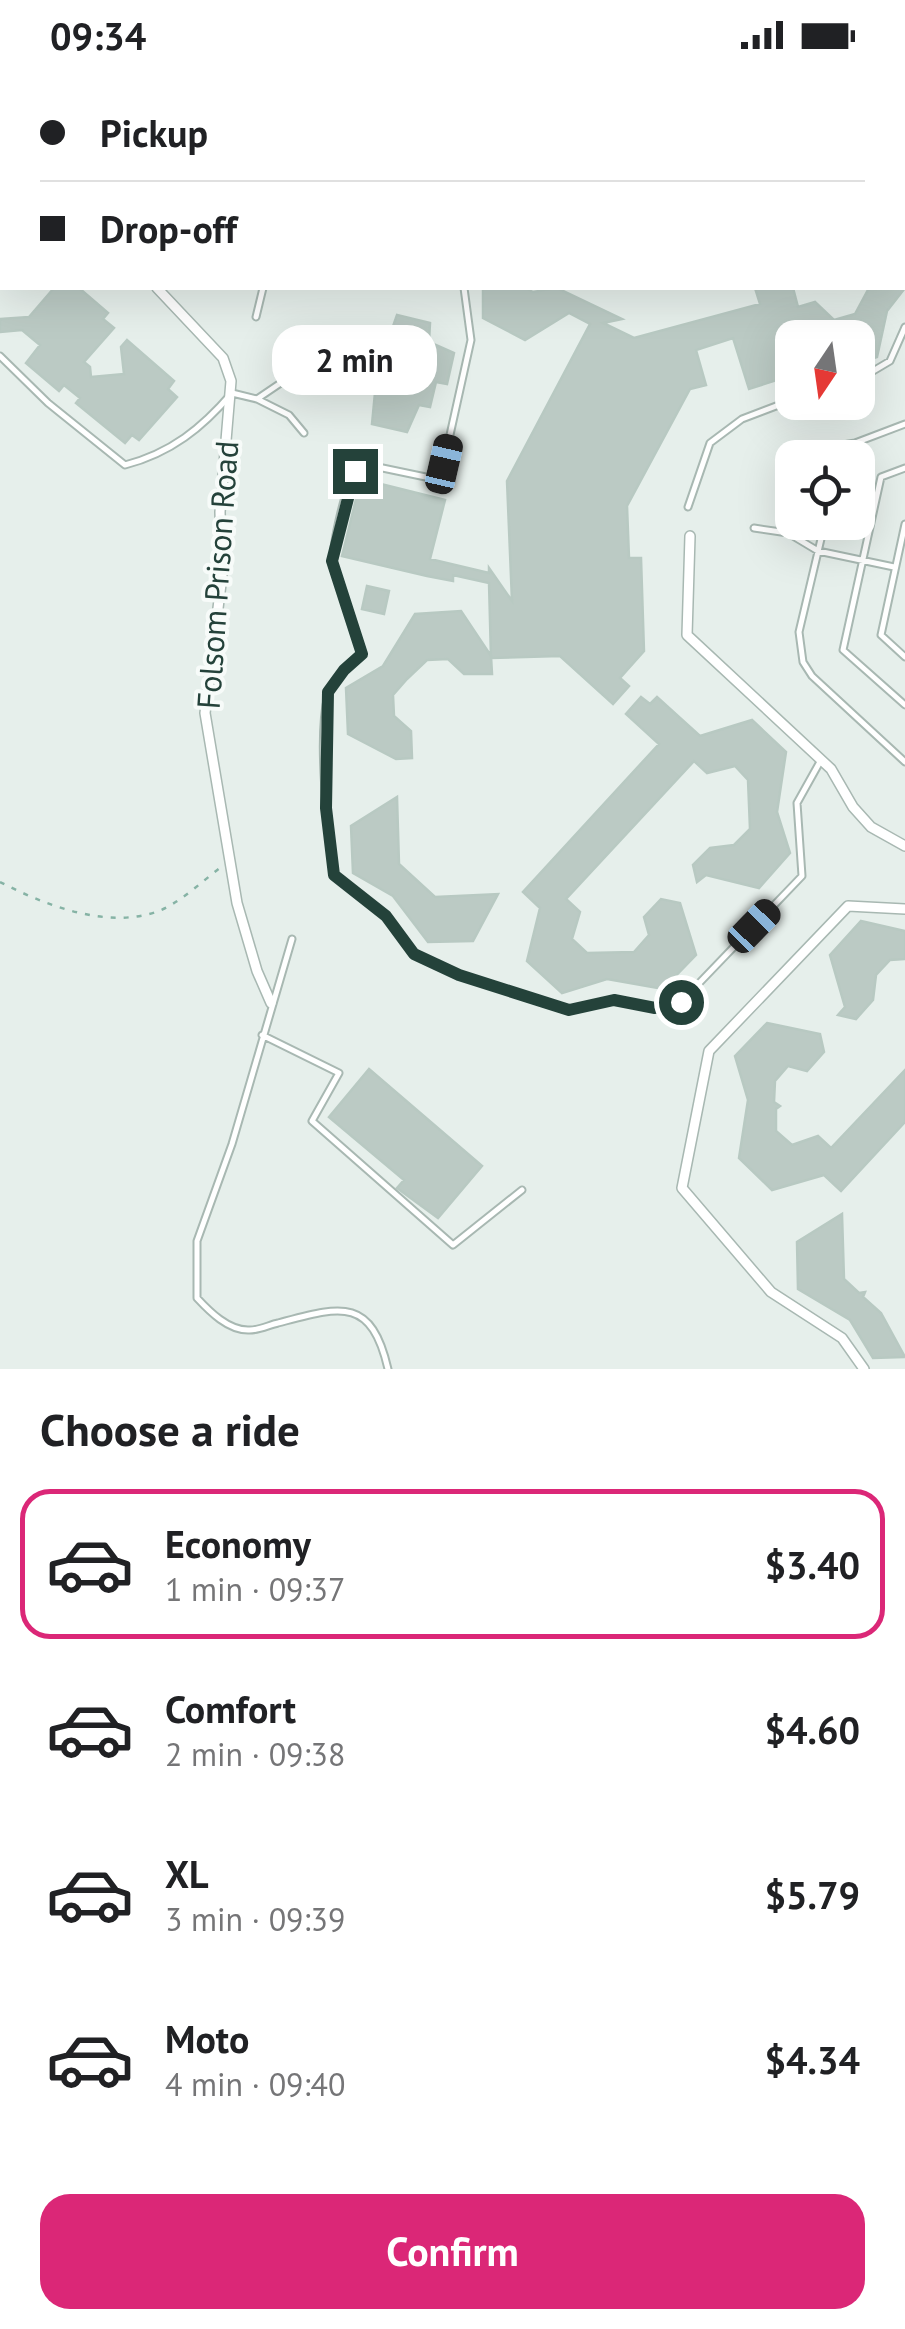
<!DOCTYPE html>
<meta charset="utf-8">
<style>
:root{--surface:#fff;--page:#f2f2f2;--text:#202124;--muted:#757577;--line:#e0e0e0;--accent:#db2777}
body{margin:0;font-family:"PT Sans",sans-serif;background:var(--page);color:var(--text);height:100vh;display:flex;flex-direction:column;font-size:38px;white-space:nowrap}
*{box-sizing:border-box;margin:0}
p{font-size:32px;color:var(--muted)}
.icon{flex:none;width:55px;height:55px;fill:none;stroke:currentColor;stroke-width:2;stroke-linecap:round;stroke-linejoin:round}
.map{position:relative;height:1299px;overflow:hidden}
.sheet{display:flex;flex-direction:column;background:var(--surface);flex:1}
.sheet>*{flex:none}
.banner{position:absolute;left:0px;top:0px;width:905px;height:220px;box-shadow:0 10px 40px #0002;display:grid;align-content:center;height:220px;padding:0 40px;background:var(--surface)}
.needle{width:65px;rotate:193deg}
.fabs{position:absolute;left:775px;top:250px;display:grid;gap:20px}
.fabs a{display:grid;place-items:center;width:100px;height:100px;border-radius:20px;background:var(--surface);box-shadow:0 10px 40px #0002;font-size:50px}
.end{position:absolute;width:45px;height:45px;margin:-22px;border:12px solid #24423a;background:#fff;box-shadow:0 0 0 5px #fff}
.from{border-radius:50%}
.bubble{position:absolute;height:70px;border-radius:30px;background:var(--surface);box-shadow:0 10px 40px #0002;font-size:32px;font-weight:700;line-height:70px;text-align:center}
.car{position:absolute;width:30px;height:60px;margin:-30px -15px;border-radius:12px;box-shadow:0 0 8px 2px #0007;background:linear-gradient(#222 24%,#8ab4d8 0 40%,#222 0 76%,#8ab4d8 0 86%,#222 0)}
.banner b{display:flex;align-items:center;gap:35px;height:95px;font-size:38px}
.banner b+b{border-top:2px solid var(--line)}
.banner i{width:25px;height:25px;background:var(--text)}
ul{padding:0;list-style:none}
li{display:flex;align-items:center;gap:30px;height:150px;margin:0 20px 15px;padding:0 20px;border:5px solid transparent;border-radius:30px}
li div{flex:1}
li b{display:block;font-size:38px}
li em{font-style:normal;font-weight:700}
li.active{border-color:var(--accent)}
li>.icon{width:90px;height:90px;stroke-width:1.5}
h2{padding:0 40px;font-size:45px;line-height:120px}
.button{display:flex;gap:20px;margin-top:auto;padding:20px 40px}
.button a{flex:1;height:115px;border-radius:30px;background:var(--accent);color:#fff;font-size:40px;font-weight:700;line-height:115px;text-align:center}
.status{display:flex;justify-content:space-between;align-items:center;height:70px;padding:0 50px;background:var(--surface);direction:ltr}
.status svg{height:28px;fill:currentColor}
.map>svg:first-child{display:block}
</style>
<div class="status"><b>09:34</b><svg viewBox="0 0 49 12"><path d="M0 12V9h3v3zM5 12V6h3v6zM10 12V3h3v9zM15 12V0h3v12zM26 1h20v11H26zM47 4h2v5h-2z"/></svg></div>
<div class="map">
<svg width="905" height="1299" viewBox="0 0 905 1299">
<rect width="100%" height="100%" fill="#e6efeb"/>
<path fill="#bbcac4" stroke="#b8c9c2" stroke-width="2.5" d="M54 218H79L108 243 103 249 114 258 84 292 90 297 91 307 124 304 121 277 127 270 174 311 168 319 177 327 139 370 132 365 125 373 76 333 80 328 64 315 59 321 26 293 40 275 22 260 0 262V249L29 247Z
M483 218H525L533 222 557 218 622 249 603 253 634 268 760 234 755 218H793L798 237 815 232 834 250 855 244 869 218H905L887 241 877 287 858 293V268H792V305L749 319 733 268 696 280 706 315 690 319 627 436 629 488H641L644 581 620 608 629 616 613 634 560 586 491 588 489 513 453 505V511L427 506 342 486 361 409 445 430 430 489 489 503V498L512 531 507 411 590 254 569 243 525 270 483 248Z
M397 245 430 253 429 272 454 283 447 314 436 312 430 337 419 335 407 362 372 354 377 302Z
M367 516 389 521 384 544 362 539Z
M461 541 491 586 492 604H464L448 589 427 590 407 609 393 625 394 646 411 661 412 688 396 689 348 664 346 618 383 596 415 544Z
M641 627 650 634 657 627 700 666 752 650 786 682 777 742 790 783 759 818 706 805 697 812 693 795 710 778 734 775 750 759 748 710 735 696 707 703 694 691 566 829 580 842 572 869 587 883 634 882 649 865 644 847 661 829 680 833 696 885 663 919 607 909 562 923 527 891 540 838 523 822 659 674 626 644Z
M397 727 399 794 435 827 498 824 473 871 428 872 393 826 353 803 351 756Z
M861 851 905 861V889L890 890 876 905 873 930 856 949 838 945 845 937 830 885Z
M767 953 820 964 824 982 807 1001 788 996 775 1011 774 1032 780 1036 776 1039V1061L792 1075 818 1066 831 1078 905 1000V1052L841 1121 824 1105 772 1120 739 1088 748 1030 735 986Z
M369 999 482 1096 438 1148 397 1118 404 1110 329 1047Z
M842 1144 844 1209 859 1223 865 1222 863 1227 881 1243 905 1287 873 1288 850 1250 798 1219 797 1172Z"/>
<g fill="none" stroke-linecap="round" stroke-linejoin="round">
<defs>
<path id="lane" d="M383 0 387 2
M877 0 880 2
M343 2 345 0
M416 2 418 0
M507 2 508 0
M902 40 905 48
M0 139 2 141
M464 218 471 270 440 410 373 396 360 397C345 410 332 476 333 497L362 583C350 594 332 608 328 625 317 670 328 758 334 805L387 846 413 884 459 905 569 941 614 929 655 938 681 932 802 806 797 733 821 690
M256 247 263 218
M0 286 48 333 125 395C171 383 202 358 232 323L257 329
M858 310 890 291 905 257
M304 363 289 345 257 329 288 308 319 301
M816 388 818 379 855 373
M843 388 855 373 905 354
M905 398 881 407 843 580 905 635
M688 437 710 373 742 349 792 330
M825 452 799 562 803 592 812 606 905 692
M905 454 881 565 905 587
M754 458 788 463 818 481 894 497
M292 869 232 1074 197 1171V1228C210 1242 228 1260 248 1260 257 1261 269 1255 278 1253 339 1237 371 1225 388 1299
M262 965 339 1003 312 1051 453 1175 522 1120"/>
<path id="street" d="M79 0 80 2
M157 218 223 288 231 311 220 442 222 506 205 643 237 833 257 901 271 933
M690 466 687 565 831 699 853 737 871 757 905 776
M864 1299 842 1268 771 1222 682 1118 709 981 848 836 905 839"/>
</defs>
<use href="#lane" stroke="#a8b8b2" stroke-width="9"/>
<use href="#street" stroke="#a8b8b2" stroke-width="12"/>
<path stroke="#86b3a5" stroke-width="2.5" stroke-dasharray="5 8" stroke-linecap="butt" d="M0 812C45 835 105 859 156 842 179 834 201 812 220 798"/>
<use href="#lane" stroke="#fff" stroke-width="5"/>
<use href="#street" stroke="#fff" stroke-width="9"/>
</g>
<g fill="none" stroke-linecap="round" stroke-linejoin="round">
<path stroke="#24423a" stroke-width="12" d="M355 401 332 491 362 584 344 600 328 622 326 738 334 805 386 846 414 884 459 905 569 940 614 930 655 938 681 932"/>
</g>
<g text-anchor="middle" stroke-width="8" stroke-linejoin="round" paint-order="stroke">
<g font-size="32" fill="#24423a" stroke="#f7fbf9">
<text transform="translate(218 505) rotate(-86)" y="11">Folsom Prison Road</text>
</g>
</g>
</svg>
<div class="fabs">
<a><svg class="needle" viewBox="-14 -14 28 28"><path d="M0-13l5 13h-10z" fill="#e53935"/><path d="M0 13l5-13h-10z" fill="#757577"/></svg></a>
<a><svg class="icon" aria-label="locate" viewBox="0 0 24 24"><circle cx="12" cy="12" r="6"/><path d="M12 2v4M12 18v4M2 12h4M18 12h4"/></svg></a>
</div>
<i class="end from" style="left:681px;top:932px"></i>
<i class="end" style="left:355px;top:401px"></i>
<div class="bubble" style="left:272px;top:255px;width:165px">2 min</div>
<i class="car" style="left:444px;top:394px;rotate:13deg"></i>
<i class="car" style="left:754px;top:856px;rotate:44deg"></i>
<div class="banner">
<b><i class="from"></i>Pickup</b>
<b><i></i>Drop-off</b>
</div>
</div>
<section class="sheet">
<h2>Choose a ride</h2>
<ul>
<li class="active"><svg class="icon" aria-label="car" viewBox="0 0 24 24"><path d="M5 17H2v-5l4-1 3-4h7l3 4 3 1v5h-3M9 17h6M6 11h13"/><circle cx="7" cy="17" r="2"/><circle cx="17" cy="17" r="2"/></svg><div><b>Economy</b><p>1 min · 09:37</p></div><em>$3.40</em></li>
<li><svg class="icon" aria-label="car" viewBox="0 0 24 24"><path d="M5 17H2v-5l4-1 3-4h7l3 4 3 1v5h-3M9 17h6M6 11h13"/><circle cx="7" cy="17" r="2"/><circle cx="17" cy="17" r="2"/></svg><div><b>Comfort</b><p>2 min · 09:38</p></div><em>$4.60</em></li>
<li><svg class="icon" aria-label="car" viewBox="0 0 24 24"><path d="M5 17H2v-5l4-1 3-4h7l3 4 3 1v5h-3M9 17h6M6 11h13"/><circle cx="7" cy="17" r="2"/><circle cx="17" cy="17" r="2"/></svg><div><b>XL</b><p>3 min · 09:39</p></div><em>$5.79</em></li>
<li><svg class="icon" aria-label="car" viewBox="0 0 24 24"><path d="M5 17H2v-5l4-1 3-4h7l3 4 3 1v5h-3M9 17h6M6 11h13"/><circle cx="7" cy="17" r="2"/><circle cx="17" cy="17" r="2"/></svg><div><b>Moto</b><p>4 min · 09:40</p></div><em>$4.34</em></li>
</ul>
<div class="button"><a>Confirm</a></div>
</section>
